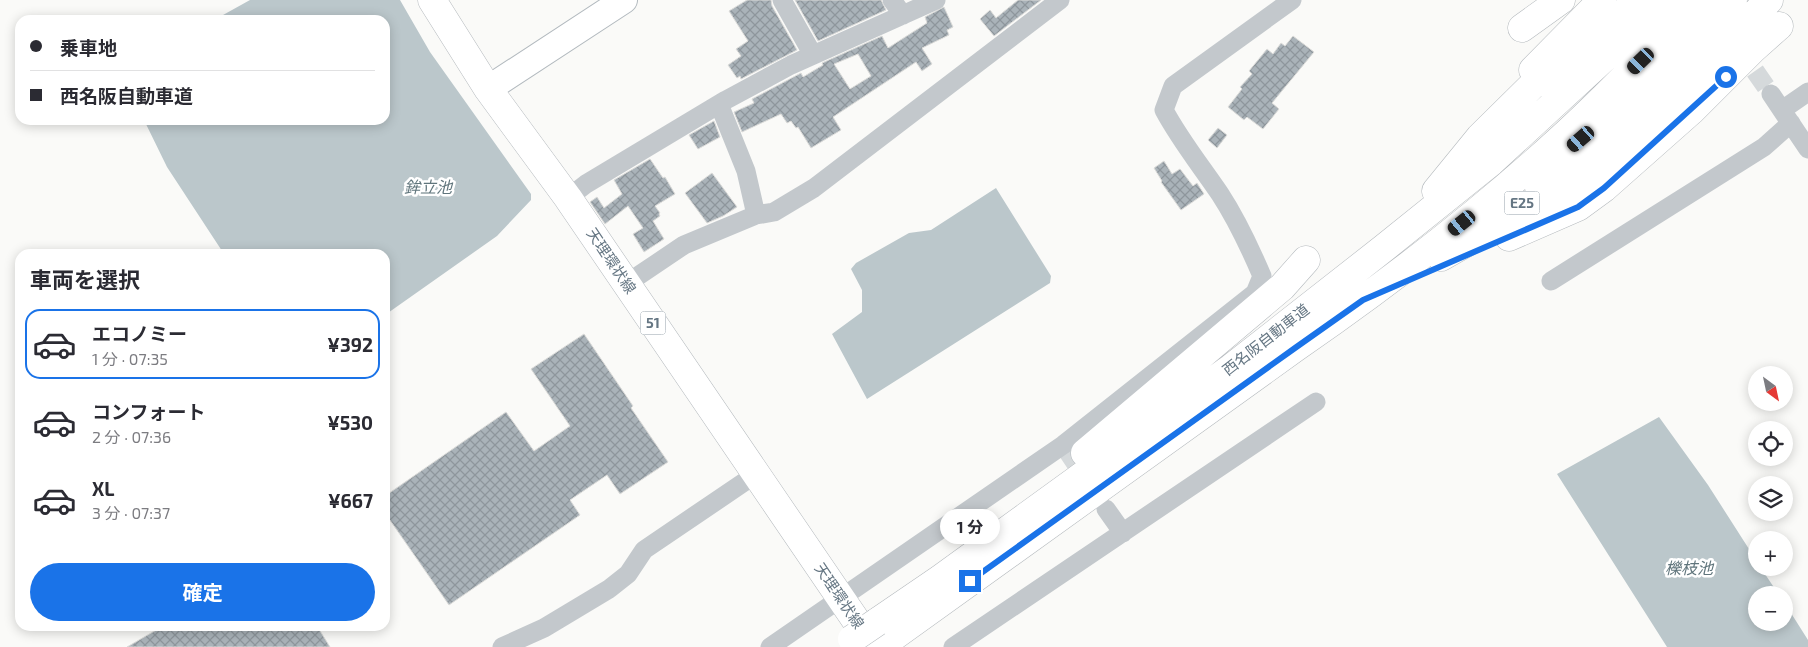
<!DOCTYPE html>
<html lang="ja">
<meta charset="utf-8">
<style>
:root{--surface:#fff;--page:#f7f7f7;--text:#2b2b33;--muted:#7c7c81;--line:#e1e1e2;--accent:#1a73e8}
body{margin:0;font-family:"Exo 2","Noto Sans JP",sans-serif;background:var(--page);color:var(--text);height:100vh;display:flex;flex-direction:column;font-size:19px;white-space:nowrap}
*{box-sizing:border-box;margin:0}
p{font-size:16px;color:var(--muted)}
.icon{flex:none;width:28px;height:28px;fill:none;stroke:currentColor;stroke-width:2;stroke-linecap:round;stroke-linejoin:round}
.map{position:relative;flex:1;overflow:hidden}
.details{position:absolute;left:15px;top:249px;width:375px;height:382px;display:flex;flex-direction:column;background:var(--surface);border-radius:15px;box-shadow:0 2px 12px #0003}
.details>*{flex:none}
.top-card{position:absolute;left:15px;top:15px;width:375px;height:110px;border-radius:15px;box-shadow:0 2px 12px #0003;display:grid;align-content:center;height:110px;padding:0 15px;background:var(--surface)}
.needle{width:32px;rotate:147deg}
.tools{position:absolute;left:1748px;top:366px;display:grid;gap:10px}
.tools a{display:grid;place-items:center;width:45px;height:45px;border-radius:50%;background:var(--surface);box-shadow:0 2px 12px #0003;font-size:25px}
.end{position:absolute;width:22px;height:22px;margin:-11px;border:6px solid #1a73e8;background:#fff;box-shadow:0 0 0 2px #fff}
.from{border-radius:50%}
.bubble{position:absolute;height:35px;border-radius:18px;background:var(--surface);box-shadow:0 2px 12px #0003;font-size:16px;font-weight:700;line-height:35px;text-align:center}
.car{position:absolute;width:15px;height:30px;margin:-15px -8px;border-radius:6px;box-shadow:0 0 4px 1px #0007;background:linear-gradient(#222 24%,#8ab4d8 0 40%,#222 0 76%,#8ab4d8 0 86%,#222 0)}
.top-card b{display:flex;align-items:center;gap:18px;height:48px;font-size:19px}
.top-card b+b{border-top:1px solid var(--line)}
.top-card i{width:12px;height:12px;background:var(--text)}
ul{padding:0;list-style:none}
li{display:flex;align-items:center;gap:15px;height:70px;margin:0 10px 8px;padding:0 5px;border:2px solid transparent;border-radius:15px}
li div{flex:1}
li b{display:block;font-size:19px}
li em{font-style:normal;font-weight:700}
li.selected{border-color:var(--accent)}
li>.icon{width:45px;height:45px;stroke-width:1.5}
h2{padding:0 15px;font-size:22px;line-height:60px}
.cta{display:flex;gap:10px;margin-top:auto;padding:10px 15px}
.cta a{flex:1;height:58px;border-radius:30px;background:var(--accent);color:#fff;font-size:20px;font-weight:700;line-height:58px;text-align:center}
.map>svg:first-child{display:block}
</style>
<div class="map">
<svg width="1808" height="647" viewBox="0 0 1808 647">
<defs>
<pattern id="building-cross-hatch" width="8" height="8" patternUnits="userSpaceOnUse" patternTransform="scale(1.25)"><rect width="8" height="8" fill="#aab3b9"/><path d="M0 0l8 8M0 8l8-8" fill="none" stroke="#8e969c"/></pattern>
</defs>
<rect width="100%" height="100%" fill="#fafaf8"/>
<path fill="#bbc7cb" d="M250 0H400L430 52 531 194V200L497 236 385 315V254H224L167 167 144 120H385V20H214Z
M996 188 1051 276 1050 283 867 399 832 334 862 312V290L851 269 856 263 909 233 931 230Z
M1659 417 1708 485 1756 560V568H1761L1779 595H1756V622H1784V602L1808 640V647H1667L1557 474Z"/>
<path fill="url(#building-cross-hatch)" stroke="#dcdcda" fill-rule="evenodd" d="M747 0H771L772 6 797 50 741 79 740 76 737 78 728 65 741 56 736 49 748 41 729 11Z
M795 0H881L886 10 818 41Z
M1018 0H1041L994 36 980 19 990 10 996 18Z
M944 7 953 27 947 30 949 35 922 48 932 64 922 71 916 62 833 117 841 130 811 148 798 127 796 128 791 121 787 123 781 114 742 132 734 112 754 103 752 99 801 73 803 77 823 65 822 63 882 36 888 48 927 23 925 17ZM858 54 871 76 850 89 834 64Z
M1293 36 1314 52 1272 103 1279 109 1263 129 1247 117 1244 120 1228 107 1242 89 1240 87 1252 74 1249 71 1267 49 1273 54 1281 43 1285 46Z
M714 121 720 137 698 149 689 135Z
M1218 128 1227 135 1217 148 1208 140Z
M650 159 663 178 665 177 675 194 655 206 660 213 659 214 660 216 653 221 664 239 644 252 633 234 643 228 628 206 605 224 590 202 597 197 604 208 622 194 614 180Z
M1164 161 1172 174 1180 169 1193 186 1197 183 1204 194 1181 210 1161 182 1162 181 1154 168Z
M712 173 737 207 723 216 707 223 685 193Z
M584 334 633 406 631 408 668 462 620 494 607 475 570 500 580 515 449 605 385 513V496L506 412 534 451 570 426 531 369Z
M163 626H317L330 647H127Z"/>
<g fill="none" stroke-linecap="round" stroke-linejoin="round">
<path stroke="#d5d9db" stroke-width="19" stroke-dasharray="19 9" stroke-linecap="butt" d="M1739 48 1771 94
M1068 452 1090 485"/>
<defs>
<path id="secondary" d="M488 89 624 0"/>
<path id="primary" d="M432 0 488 89 568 198 874 647"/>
<path id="highway" d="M1522 28 1561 0
M1533 70 1602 0
M1548 84 1637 0
M1539 187 1600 135 1733 0
M1436 191 1480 137 1556 62
M1509 237 1578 207 1604 188 1691 111 1752 50 1779 26
M1441 257 1585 176 1675 94 1769 0
M1085 453 1282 287 1306 260
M877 622 940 579 1231 368 1384 248 1491 162 1667 0
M879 647 1295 348C1386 285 1475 217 1557 142 1607 97 1653 48 1700 0"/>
</defs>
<use href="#secondary" stroke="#b3babf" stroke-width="28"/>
<use href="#primary" stroke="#b5babe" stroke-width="29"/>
<use href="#highway" stroke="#b4b9bd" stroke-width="29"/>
<path stroke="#c3c8cc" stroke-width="19" d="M782 0 813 55
M892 0 903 15
M1771 94 1808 149
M719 104 746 171 756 215
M1782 110 1808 92
M568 198 586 184 726 100 791 65 936 0
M1551 281 1764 147 1791 123
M626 284 684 245 756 215 774 212 814 188 1060 0
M1106 509 1123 533
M502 647 544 628 609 589 628 574 644 550 756 474
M770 647 1063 445 1255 293 1262 276C1250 248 1237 220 1220 194 1201 166 1180 140 1164 110L1173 86 1292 0
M953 647 1316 402"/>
<use href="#secondary" stroke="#fff" stroke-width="26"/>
<use href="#primary" stroke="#fff" stroke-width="28"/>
<use href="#highway" stroke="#fff" stroke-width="28"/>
<defs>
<path id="highway-bridge" d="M852 639 877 622"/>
</defs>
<use href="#highway-bridge" stroke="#b4b9bd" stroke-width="29" stroke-linecap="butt"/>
<use href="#highway-bridge" stroke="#fff" stroke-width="28"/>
</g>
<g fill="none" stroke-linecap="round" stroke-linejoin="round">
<path stroke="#1a73e8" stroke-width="6" d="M970 581 1295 348 1363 300 1578 207 1604 188 1726 77"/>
</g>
<g text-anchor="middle" stroke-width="5" stroke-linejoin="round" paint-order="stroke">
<g fill="#fff" stroke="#939fa8" stroke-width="1">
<rect x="1504.5" y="191.5" width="35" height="23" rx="4"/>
<rect x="640.5" y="311.5" width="25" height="23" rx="4"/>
</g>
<g font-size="14" font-weight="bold" fill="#657683">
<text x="1522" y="208">E25</text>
<text x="653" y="328">51</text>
</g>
<g font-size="15" fill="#657683" stroke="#fff">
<text transform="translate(611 261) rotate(56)" y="5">天理環状線</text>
<text transform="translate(1266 340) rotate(-38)" y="5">西名阪自動車道</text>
<text transform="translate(839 596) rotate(56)" y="5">天理環状線</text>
</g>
<g font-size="16" font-style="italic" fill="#60757c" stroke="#fff">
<text x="428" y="193">鉾立池</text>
<text x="1689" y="574">櫟枝池</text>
</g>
</g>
</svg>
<div class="tools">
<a><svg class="needle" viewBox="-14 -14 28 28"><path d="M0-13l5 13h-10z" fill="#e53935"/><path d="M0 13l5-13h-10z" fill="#7c7c81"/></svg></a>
<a><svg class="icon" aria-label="locate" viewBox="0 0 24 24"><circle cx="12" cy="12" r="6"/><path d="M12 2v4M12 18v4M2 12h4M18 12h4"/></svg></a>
<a><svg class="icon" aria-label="layers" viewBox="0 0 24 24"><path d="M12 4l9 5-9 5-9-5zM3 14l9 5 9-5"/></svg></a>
<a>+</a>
<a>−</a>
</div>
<i class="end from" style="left:1726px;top:77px"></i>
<i class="end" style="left:970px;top:581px"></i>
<div class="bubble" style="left:940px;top:509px;width:60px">1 分</div>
<i class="car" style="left:1641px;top:61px;rotate:226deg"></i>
<i class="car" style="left:1581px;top:139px;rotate:229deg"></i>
<i class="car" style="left:1462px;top:223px;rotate:231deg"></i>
<div class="top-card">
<b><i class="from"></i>乗車地</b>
<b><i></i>西名阪自動車道</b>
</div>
<section class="details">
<h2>車両を選択</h2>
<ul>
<li class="selected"><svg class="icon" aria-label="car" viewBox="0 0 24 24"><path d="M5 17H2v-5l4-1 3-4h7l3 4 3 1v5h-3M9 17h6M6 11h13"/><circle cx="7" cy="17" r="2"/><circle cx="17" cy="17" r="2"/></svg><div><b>エコノミー</b><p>1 分 · 07:35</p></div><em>¥392</em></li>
<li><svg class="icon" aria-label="car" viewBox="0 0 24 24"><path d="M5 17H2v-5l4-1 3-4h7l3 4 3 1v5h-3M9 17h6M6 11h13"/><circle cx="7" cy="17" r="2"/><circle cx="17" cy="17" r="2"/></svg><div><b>コンフォート</b><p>2 分 · 07:36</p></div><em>¥530</em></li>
<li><svg class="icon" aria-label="car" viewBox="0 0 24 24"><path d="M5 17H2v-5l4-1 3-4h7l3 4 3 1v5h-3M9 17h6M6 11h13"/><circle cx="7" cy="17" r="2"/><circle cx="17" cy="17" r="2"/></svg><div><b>XL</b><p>3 分 · 07:37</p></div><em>¥667</em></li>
</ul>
<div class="cta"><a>確定</a></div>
</section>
</div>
